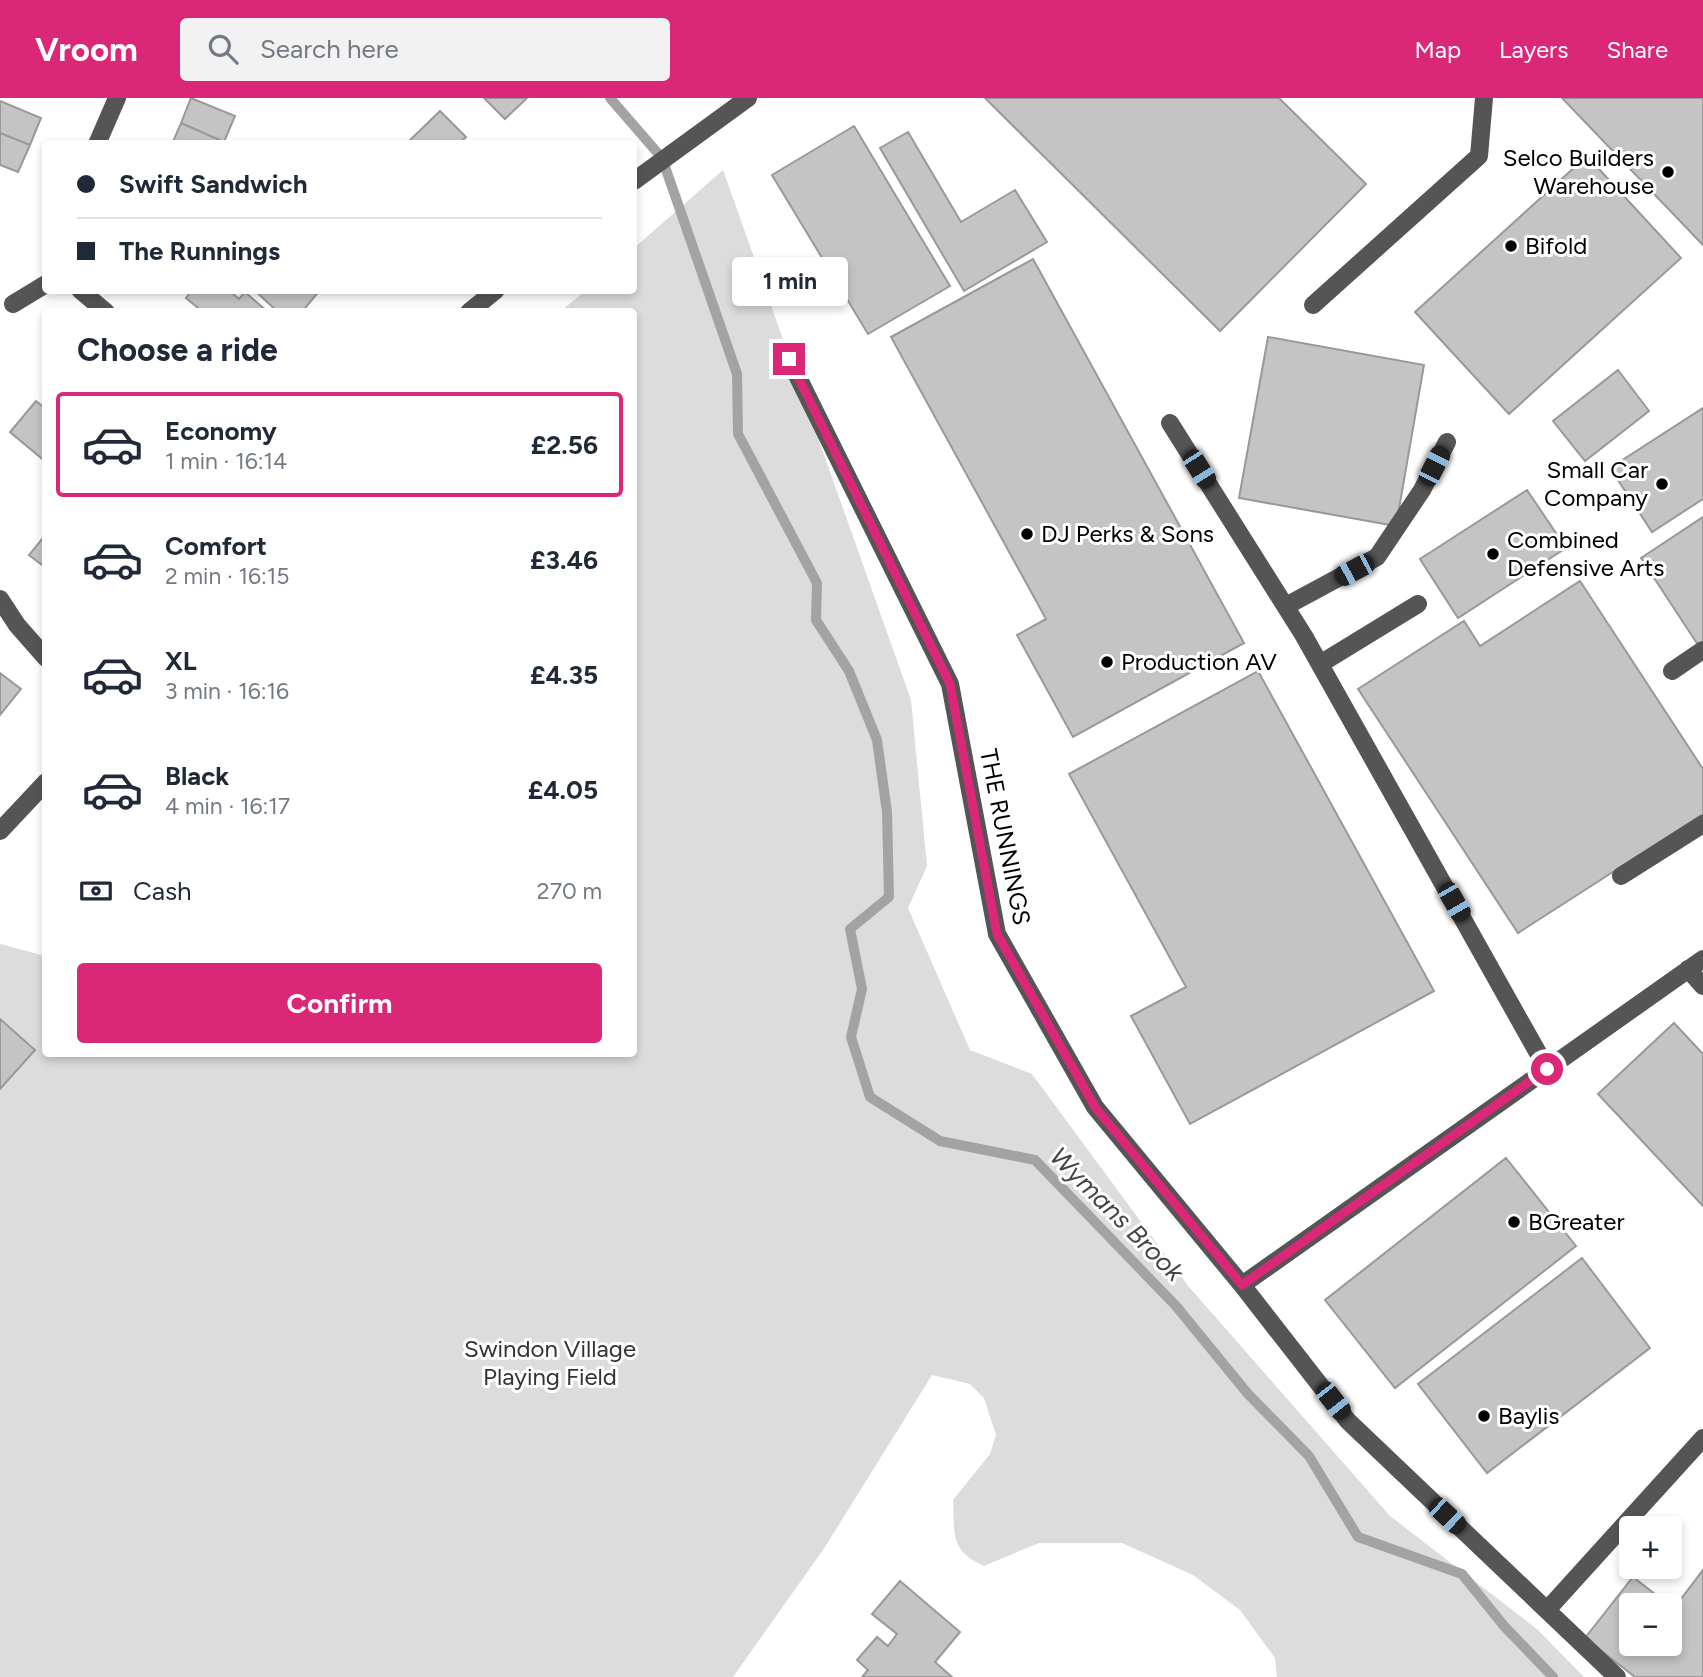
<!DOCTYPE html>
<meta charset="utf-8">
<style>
:root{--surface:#fff;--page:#f2f2f3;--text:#1f2937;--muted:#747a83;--line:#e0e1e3;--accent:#db2777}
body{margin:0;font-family:Figtree,sans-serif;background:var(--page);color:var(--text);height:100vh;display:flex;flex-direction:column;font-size:26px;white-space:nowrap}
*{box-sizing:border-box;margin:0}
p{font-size:23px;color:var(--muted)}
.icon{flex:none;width:38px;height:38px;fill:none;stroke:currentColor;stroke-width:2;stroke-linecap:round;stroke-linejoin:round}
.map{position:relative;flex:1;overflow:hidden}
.sheet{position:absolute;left:42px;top:210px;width:595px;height:749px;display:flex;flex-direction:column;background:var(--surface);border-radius:7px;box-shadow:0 4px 10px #0003}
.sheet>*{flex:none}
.banner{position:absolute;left:42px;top:42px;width:595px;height:154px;border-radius:7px;box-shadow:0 4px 10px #0003;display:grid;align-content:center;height:154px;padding:0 35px;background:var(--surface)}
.fabs{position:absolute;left:1619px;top:1418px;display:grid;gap:14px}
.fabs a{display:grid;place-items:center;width:63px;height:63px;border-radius:7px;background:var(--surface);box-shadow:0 4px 10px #0003;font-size:35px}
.end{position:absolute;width:32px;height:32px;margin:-16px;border:9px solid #db2777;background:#fff;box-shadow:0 0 0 4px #fff}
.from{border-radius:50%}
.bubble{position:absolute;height:49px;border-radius:7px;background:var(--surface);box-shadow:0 4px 10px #0003;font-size:23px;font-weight:700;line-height:49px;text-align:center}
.car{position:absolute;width:21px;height:42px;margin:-21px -10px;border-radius:9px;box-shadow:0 0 5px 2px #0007;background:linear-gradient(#222 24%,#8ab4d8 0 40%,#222 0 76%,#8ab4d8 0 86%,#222 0)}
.banner b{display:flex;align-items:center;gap:24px;height:66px;font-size:26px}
.banner b+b{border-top:2px solid var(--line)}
.banner i{width:18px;height:18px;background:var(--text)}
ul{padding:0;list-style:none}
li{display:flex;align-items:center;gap:21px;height:105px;margin:0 14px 10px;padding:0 21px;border:4px solid transparent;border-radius:7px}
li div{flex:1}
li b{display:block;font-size:26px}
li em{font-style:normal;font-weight:700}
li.active{border-color:var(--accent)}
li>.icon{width:63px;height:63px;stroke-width:1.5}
h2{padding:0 35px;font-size:32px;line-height:84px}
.pay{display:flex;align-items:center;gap:18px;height:77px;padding:0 35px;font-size:26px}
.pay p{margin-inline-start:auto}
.button{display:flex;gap:14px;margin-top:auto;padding:14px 35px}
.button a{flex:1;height:80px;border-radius:7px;background:var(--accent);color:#fff;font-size:28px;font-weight:700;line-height:80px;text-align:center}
header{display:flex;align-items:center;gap:42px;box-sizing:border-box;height:98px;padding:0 35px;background:var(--accent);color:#fff}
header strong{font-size:33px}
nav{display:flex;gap:38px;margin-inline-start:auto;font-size:24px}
.search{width:490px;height:63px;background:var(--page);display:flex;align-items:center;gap:18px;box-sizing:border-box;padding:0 24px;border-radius:7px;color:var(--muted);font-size:26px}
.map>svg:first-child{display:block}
</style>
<header>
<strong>Vroom</strong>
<div class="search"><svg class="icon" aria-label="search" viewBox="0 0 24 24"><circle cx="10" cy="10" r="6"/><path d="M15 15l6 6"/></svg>Search here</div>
<nav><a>Map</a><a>Layers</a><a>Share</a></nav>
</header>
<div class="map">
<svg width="1703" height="1579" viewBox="0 0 1703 1579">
<rect width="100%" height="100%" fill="#fff"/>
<path fill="#dcdcdc" d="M723 72 911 602 927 768 908 810 970 952 1032 976 1189 1189 1390 1418 1537 1531 1584 1579H1277L1275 1560 1240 1512 1193 1477 1122 1445H1039L984 1468C949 1452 955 1436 953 1402L990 1356 996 1337 984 1300 970 1286 932 1277 825 1449 733 1579H0V846L45 858 46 956H634V214L561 213 585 193 634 192V150Z"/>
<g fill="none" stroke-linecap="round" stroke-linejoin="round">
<path stroke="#a3a3a3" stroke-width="10" d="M610 0 662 60 737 276 738 336 817 485 816 522 849 573 877 642 887 714 889 799 850 831 862 891 851 939 870 999 940 1043 1035 1062 1176 1208 1248 1296 1309 1358 1358 1439 1462 1476 1504 1528 1553 1579"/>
</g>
<path fill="#c4c4c4" stroke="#999" stroke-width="2" d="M191 0 235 18 224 44 181 25Z
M484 0H527L505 21Z
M985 0H1279L1366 86 1220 233Z
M1562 0H1703V147Z
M0 3 41 20 30 47 0 35Z
M440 13 466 39 459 46H406Z
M181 25 224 44V46H172Z
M854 28 950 188 868 236 772 77Z
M908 34 961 124 1015 92 1047 144 964 193 880 50Z
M0 35 30 47 18 74 0 67Z
M1587 58 1681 160 1509 316 1415 214Z
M1033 161 1244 545 1073 639 1017 537 1046 521 891 239Z
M192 192H229L239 201 245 194 268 214H203L186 200Z
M254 192H320L302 214H278Z
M1268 239 1424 267 1396 428 1239 400Z
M1618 272 1649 313 1585 363 1553 323Z
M36 303 46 311V364L10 334Z
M1703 310V401L1652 434 1610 370Z
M1527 392 1566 450 1458 520 1420 461Z
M1703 419V544L1698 547 1641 460Z
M46 436V470L29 457Z
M1580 483 1703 671V716L1518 835 1358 591 1464 523 1480 548Z
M1258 573 1434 893 1190 1026 1131 918 1186 889 1069 676Z
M0 575 21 591 0 617Z
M0 921 35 952 0 991Z
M1674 925 1703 956V1108L1598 996Z
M1506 1060 1576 1148 1395 1290 1325 1202Z
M1582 1160 1650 1250 1487 1375 1418 1286Z
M1703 1472V1579H1635L1585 1540 1633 1479 1669 1507H1631V1545H1670V1507L1674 1510Z
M900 1483 960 1534 935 1564 952 1579H862L868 1572 857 1562 877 1539 888 1548 897 1536 872 1516Z"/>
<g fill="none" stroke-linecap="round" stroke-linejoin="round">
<path stroke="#555" stroke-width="18" d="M97 46 117 0
M634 83 748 0
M80 192 106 214
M13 206 46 186
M1313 207 1479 58 1484 0
M469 214 496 192
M789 261 950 586 997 836 1095 1009 1242 1187 1348 1323 1617 1579
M1170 325 1304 538 1547 971
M0 501 17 527 46 560
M1286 508 1377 459 1422 392 1447 344
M1320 566 1418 506
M1672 573 1703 552
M0 733 46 684
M1621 778 1703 726
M1688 871 1703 888
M1242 1187 1703 861
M1547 1512 1703 1340"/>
</g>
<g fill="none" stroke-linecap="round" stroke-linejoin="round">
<path stroke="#db2777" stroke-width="9" d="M789 261 950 586 997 836 1095 1009 1242 1187 1547 971"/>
</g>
<g fill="#000" stroke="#fff" stroke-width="2.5">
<circle cx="1668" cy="74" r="7"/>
<circle cx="1511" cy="148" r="7"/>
<circle cx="1662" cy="386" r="7"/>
<circle cx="1027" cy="436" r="7"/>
<circle cx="1493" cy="456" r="7"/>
<circle cx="1107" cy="564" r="7"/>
<circle cx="1514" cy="1124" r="7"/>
<circle cx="1484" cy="1318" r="7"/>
</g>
<g text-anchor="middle" stroke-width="6" stroke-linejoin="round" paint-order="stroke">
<g font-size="24" fill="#000" stroke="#fff" text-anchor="start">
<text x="1654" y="68" text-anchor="end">Selco Builders<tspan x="1654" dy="28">Warehouse</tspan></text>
<text x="1525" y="156">Bifold</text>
<text x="1648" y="380" text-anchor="end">Small Car<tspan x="1648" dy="28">Company</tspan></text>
<text x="1041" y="444">DJ Perks &amp; Sons</text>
<text x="1507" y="450">Combined<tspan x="1507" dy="28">Defensive Arts</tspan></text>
<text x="1121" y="572">Production AV</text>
<text x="1528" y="1132">BGreater</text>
<text x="1498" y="1326">Baylis</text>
</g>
<g font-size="24" fill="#000" stroke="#fff">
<text transform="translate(1005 739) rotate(79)" y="8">THE RUNNINGS</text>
</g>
<g font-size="24" fill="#333" stroke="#fff">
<text x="550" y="1259">Swindon Village<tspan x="550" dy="28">Playing Field</tspan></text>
</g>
<g font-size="26" font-style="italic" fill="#444" stroke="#fff">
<text transform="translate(1117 1116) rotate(45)" y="9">Wymans Brook</text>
</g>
</g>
</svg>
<div class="fabs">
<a>+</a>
<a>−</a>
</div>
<i class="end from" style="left:1547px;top:971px"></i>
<i class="end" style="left:789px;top:261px"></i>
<div class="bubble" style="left:732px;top:159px;width:116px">1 min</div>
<i class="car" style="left:1434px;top:368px;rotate:27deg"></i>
<i class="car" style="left:1199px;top:371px;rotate:148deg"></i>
<i class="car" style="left:1354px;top:472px;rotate:242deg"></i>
<i class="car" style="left:1454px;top:804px;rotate:150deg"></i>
<i class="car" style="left:1333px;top:1303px;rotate:142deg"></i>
<i class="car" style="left:1447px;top:1418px;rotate:133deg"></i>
<div class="banner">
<b><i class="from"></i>Swift Sandwich</b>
<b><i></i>The Runnings</b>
</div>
<section class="sheet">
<h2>Choose a ride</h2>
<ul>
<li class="active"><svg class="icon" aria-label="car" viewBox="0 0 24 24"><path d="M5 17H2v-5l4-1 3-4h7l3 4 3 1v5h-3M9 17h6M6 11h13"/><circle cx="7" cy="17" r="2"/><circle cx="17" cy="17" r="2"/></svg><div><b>Economy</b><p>1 min · 16:14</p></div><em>£2.56</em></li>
<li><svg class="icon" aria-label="car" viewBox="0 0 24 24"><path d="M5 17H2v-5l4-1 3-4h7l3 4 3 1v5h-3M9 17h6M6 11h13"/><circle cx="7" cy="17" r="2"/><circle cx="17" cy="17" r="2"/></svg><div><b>Comfort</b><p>2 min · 16:15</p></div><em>£3.46</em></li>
<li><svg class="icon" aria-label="car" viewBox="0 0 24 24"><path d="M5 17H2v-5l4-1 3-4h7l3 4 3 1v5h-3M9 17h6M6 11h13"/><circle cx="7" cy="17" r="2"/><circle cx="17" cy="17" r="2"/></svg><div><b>XL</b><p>3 min · 16:16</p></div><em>£4.35</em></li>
<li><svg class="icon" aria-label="car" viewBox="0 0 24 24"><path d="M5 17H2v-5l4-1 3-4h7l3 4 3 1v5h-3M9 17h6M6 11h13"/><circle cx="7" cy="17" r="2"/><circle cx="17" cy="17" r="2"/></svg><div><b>Black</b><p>4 min · 16:17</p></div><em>£4.05</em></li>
</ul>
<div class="pay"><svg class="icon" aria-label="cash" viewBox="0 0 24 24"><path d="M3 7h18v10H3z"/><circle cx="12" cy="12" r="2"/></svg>Cash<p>270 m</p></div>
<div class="button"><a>Confirm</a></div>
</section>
</div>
